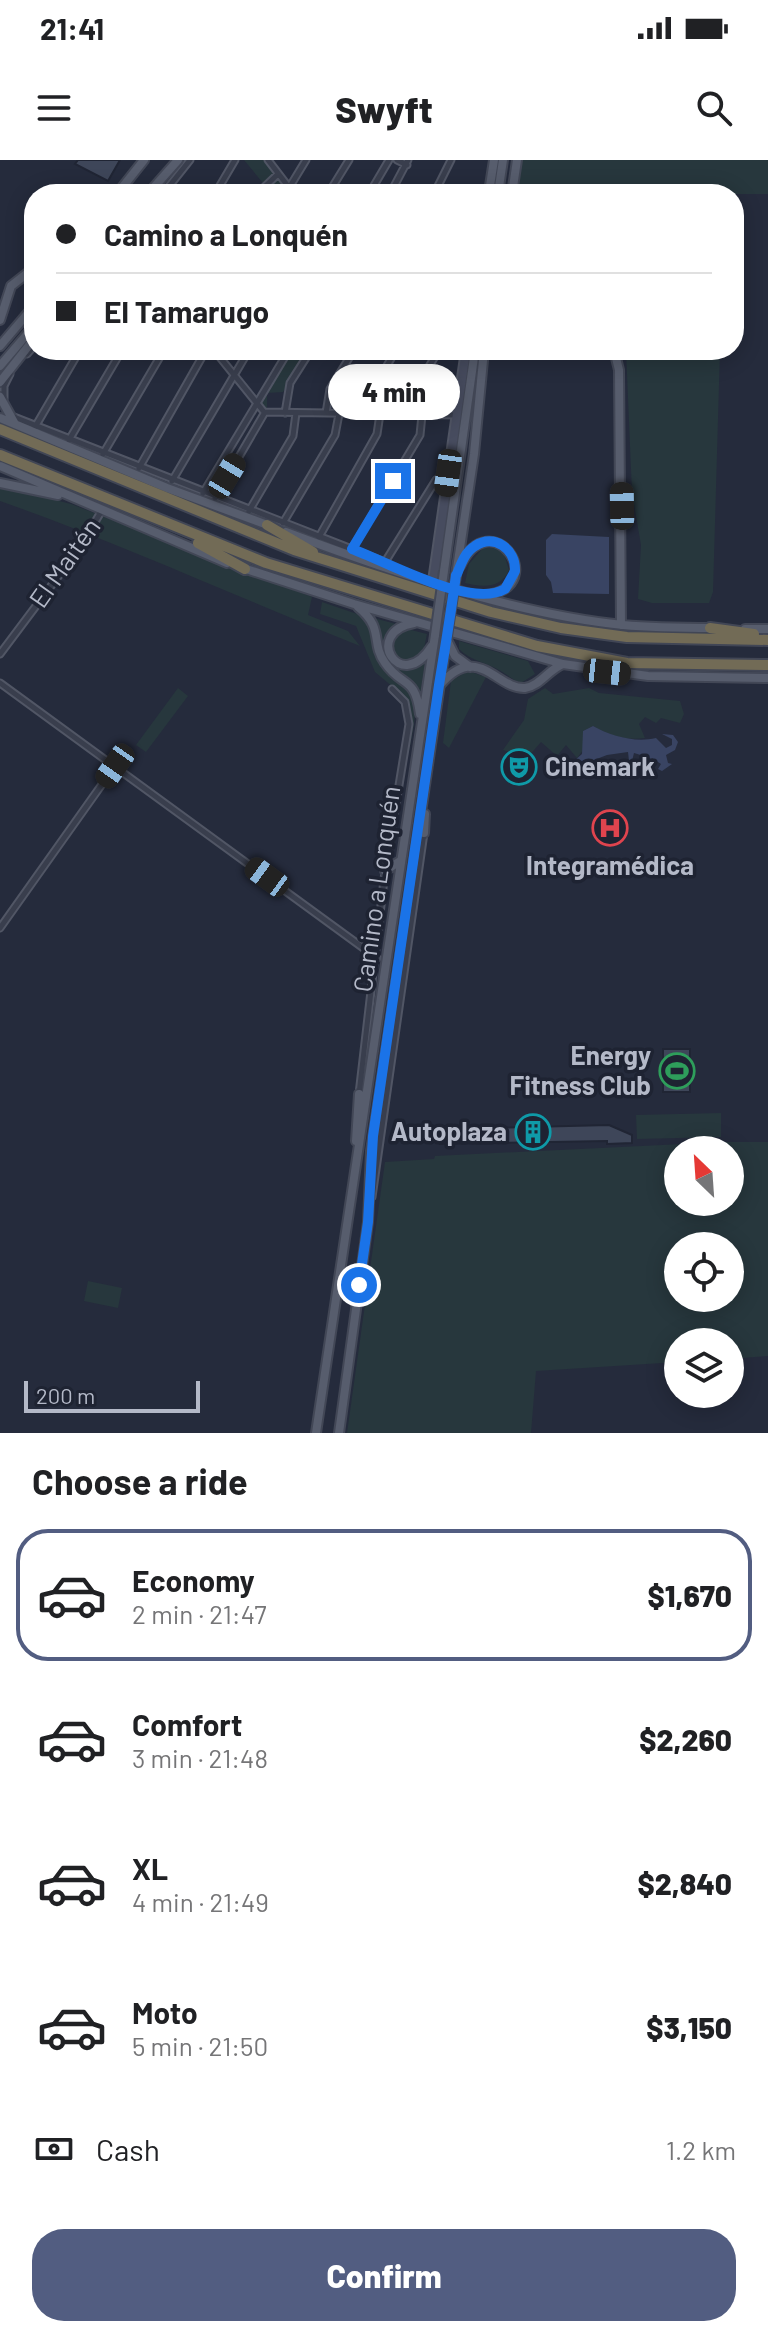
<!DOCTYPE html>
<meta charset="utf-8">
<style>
:root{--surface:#fff;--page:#f6f6f6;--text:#202124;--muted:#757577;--line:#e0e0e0;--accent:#525d81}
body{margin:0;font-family:Barlow,sans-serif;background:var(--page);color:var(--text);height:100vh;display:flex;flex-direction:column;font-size:30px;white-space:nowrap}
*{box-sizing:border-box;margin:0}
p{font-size:26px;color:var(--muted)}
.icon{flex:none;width:44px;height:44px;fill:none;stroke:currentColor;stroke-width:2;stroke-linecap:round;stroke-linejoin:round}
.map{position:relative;height:1273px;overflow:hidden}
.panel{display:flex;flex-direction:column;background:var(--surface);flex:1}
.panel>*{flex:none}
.top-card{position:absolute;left:24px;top:24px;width:720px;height:176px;border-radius:32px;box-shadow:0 4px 20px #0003;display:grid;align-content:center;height:176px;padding:0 32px;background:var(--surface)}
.needle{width:52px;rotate:335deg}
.fabs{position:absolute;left:664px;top:976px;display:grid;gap:16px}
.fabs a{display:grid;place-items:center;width:80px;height:80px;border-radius:50%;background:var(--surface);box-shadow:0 4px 20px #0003;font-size:40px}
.scale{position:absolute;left:24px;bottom:20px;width:176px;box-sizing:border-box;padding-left:8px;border:4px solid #b4b9c8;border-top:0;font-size:22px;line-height:28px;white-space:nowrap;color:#b4b9c8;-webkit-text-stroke:6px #1e2332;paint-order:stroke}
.end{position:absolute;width:36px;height:36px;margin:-18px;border:10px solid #1a73e8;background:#fff;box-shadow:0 0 0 4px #fff}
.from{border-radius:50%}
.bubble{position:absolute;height:56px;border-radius:28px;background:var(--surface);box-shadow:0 4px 20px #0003;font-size:26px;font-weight:800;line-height:56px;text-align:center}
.car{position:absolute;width:24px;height:48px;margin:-24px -12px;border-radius:10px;box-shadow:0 0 6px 2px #0007;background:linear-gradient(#222 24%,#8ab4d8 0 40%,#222 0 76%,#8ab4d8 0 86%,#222 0)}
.top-card b{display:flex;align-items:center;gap:28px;height:76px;font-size:30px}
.top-card b+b{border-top:2px solid var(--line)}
.top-card i{width:20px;height:20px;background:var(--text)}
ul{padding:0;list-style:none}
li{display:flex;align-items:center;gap:24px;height:132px;margin:0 16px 12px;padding:0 16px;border:4px solid transparent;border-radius:32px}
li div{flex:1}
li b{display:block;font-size:30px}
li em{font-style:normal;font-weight:800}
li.active{border-color:var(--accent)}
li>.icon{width:72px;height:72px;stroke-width:1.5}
h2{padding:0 32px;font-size:36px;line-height:96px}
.pay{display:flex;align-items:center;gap:20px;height:88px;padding:0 32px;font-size:30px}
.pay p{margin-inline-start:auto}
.cta{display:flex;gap:16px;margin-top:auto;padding:16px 32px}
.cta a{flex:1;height:92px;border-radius:32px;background:var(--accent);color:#fff;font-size:32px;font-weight:800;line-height:92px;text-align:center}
.status{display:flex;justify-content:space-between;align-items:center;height:56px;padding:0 40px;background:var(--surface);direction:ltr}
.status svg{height:22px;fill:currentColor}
header{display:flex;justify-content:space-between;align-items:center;height:104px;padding:0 32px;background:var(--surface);font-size:36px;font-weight:800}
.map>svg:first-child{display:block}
</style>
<div class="status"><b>21:41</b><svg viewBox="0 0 49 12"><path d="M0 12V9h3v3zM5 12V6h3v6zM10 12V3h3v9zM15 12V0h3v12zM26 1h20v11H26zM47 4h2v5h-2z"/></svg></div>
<header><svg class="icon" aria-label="menu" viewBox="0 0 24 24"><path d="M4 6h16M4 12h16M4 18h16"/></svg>Swyft<svg class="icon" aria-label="search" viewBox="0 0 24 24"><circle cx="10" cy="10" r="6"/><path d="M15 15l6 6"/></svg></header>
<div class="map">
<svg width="768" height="1273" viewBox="0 0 768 1273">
<rect width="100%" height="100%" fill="#252b3c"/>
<path fill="#27373d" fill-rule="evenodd" d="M244 0H267L296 34H272Z
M522 0H768V34H516Z
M292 190H310L283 232 267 233V249L259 245Z
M626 190H720L713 432 709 443H652L638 439 641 385 632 333Z
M0 326 71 344 312 437 308 455 348 471 360 486C239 438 122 384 0 341Z
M483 388H498L504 394 509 410C501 429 482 427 465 423L469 404Z
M322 442 360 455C376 474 369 485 377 501 383 511 392 514 401 521 423 539 413 568 409 592L411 552 406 538 375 512 356 466 320 454Z
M374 458 396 464 385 480 390 500 407 510 425 503 420 535C411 519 394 512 385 496 378 484 382 471 374 458Z
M407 469 427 474 423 493 409 502 399 500 392 491 393 479Z
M459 481 528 501 535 514 521 523C512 520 507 514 499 510 485 502 471 501 459 489Z
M468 511 486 517 449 588 443 583 451 521Z
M178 528 188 536 146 592 136 585Z
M545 528 553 534 589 528 599 533 680 541 684 554 680 563 661 558 656 563 645 557 639 564 645 578C626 581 608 575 593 566L583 571 584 589 577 598 566 585 557 596 541 582 528 597 503 590 524 560 528 539Z
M721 953V977L637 979 636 955Z
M724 982H768V1196L730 1199V1182H678V1202L536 1211 531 1273H347L385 1002 434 999 435 996ZM678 990H730V1042H678ZM678 1086H730V1138H678Z
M88 1121 122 1128 118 1148 84 1141Z"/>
<path fill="#394463" d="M552 374 609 377V434L553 433 551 422 546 415V380Z
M593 566C611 576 635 583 656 578L666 588 672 585V579L662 574 673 575 678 582 675 590 666 595 668 603 672 604 662 611 658 609 661 604 652 598 648 604 644 602V596L634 593 632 601H629L628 592 607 595 594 600 597 608 593 610 588 603 573 614 567 607 582 594 583 571Z"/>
<path fill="#3e4659" stroke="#202534" stroke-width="2" d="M78 0H120L108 21 75 4Z
M663 889H690V932H663Z
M609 965 632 975V983L607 984V981L440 984V969Z"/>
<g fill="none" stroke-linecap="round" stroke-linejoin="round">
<defs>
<path id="street" d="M268 0 294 34
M397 0 407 5
M289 28 306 0
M163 34 190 0
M215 34 235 0
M257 34 278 14
M328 34 349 0
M369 34 389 0
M390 34 408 0
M434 34 451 0
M475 34 489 32
M214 190 264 252 456 255
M27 194 34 186
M4 239V226L10 214
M285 253 290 223 311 190
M326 253 330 229 354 190
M368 254 370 235 396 190
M410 255 411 236 439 190
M14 257 385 402 436 320 448 313
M35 267 80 190
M69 280 122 190
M103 294 164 190
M139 308 206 190
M172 321 249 190
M203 333 289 190
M215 338 265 252
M249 351 293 276 296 253
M283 363 335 275 339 254
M319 377 377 274 380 254
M352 389 420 275 422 255
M0 494 81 386 102 350
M0 523 377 798
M0 768 115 606
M359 934 385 711 409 564 405 542 392 529
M372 1037 424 673"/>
<path id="secondary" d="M433 421 466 190"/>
<path id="primary" d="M489 32 494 0
M117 34 144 0
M148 34 178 0
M498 34 503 0
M512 34 517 0
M0 160 11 126 34 108
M0 186 34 146
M614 190 619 210 621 465
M0 206 34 166
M0 222 34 179
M0 237 15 264
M0 258 167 328 270 366
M0 306 227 403
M0 323 58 335
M286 372C390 411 513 454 623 465 654 468 684 468 715 468
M460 406C491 341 551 425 487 435
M240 407 354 444 563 504 648 516 768 518
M444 411 475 190
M456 415 474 294 484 190
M358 447C385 469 370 482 385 503 402 528 415 515 420 554
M414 463C362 472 400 536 432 486
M745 469H768
M448 482 455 496 470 507
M440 525C478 481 497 530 525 528 540 526 549 509 563 504
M424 673 425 654
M385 711 400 701
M356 981 359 934
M316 1273 435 475
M339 1273 368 1062 371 991 447 476"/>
<path id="highway" d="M0 269 294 390 491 452 561 468 627 477 768 480
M0 295 266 403 537 486 627 503 768 505
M267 365 313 392
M198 383 245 409
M710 468 754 474"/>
</defs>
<use href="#street" stroke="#515665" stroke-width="9"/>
<use href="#secondary" stroke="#515665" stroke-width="12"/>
<use href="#primary" stroke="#424756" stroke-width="12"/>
<use href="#highway" stroke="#414655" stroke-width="14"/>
<use href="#street" stroke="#393e4d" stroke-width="5"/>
<use href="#secondary" stroke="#474c5f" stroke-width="8"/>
<use href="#primary" stroke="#575d6d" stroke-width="8"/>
<use href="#highway" stroke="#726b56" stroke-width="10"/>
<defs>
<path id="primary-bridge" d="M435 475 444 411
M447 476 456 415"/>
</defs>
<use href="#primary-bridge" stroke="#424756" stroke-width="12" stroke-linecap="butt"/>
<use href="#primary-bridge" stroke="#575d6d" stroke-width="8"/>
</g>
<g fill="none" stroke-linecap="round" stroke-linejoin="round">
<path stroke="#1a73e8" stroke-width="10" d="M359 1125 368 1062 373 976 439 525C445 489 451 452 456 415L457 414C461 404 465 392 475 386 494 373 516 389 515 411L505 429C470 449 388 402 352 389L393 321"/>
</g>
<defs>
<symbol id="theatre-ring" viewBox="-11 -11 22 22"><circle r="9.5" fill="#1e2332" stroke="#0f9aa8" stroke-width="1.5"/><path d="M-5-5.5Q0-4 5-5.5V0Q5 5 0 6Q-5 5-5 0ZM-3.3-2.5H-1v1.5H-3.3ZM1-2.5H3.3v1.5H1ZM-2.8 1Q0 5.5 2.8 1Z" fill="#0f9aa8"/></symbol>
<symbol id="hospital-ring" viewBox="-11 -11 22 22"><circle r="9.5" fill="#1e2332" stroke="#e0444e" stroke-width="1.5"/><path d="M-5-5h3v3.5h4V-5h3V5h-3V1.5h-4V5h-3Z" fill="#e0444e"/></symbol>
<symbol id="stadium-ring" viewBox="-11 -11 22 22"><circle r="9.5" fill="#1e2332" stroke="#2e9e5b" stroke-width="1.5"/><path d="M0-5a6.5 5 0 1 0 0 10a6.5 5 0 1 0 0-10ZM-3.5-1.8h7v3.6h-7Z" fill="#2e9e5b"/></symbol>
<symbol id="building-ring" viewBox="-11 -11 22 22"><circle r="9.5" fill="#1e2332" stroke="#0f9aa8" stroke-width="1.5"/><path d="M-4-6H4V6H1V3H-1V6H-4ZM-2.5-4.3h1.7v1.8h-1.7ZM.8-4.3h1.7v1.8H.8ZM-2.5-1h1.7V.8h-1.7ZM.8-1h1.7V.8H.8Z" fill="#0f9aa8"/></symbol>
</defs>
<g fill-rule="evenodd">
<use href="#theatre-ring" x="499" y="587" width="40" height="40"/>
<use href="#hospital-ring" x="590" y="648" width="40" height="40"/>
<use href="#stadium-ring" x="657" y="891" width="40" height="40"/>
<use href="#building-ring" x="513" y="952" width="40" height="40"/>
</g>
<g text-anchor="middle" stroke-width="7" stroke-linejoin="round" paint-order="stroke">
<g font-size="26" fill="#b4b9c8" stroke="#1e2332">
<text transform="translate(65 403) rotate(-55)" y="9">El Maitén</text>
<text transform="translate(377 729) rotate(-82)" y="9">Camino a Lonquén</text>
</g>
<g font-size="26" font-weight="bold" fill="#b4b9c8" stroke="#1e2332" text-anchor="end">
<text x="545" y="616" text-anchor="start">Cinemark</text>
<text x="610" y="715" text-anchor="middle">Integramédica</text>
<text x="651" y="905">Energy<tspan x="651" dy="30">Fitness Club</tspan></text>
<text x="507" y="981">Autoplaza</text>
</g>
</g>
</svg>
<div class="fabs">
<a><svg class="needle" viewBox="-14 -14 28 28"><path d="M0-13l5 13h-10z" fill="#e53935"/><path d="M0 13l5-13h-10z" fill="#757577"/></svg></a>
<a><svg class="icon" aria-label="locate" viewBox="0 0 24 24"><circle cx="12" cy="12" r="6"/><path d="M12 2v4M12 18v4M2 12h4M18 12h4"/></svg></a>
<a><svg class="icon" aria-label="layers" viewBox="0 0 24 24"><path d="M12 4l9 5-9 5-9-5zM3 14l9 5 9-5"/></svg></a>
</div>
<div class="scale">200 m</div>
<i class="end from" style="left:359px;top:1125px"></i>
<i class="end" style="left:393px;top:321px"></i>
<div class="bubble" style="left:328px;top:204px;width:132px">4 min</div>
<i class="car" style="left:448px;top:313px;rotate:188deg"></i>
<i class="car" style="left:227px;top:316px;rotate:31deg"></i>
<i class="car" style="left:622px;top:346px;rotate:359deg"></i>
<i class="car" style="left:607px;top:512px;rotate:96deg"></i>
<i class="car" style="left:115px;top:606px;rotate:215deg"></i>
<i class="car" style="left:267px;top:717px;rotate:306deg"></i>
<div class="top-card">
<b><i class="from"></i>Camino a Lonquén</b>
<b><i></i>El Tamarugo</b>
</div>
</div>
<section class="panel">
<h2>Choose a ride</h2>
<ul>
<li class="active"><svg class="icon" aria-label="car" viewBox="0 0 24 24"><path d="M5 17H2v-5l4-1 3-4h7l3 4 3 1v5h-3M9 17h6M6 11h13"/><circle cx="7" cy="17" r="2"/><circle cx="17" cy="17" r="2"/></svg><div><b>Economy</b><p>2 min · 21:47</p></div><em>$1,670</em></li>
<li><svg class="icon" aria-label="car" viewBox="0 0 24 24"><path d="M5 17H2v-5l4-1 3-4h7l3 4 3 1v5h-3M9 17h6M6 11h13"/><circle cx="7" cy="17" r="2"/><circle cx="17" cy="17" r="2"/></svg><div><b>Comfort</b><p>3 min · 21:48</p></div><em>$2,260</em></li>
<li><svg class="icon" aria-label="car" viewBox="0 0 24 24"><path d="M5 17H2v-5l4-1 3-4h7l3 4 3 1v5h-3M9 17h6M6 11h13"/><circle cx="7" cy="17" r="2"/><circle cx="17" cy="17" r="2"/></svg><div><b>XL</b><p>4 min · 21:49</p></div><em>$2,840</em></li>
<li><svg class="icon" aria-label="car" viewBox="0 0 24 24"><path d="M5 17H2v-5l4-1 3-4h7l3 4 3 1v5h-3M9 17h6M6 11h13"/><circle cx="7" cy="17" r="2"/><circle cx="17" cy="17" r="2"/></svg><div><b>Moto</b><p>5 min · 21:50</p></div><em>$3,150</em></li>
</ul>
<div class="pay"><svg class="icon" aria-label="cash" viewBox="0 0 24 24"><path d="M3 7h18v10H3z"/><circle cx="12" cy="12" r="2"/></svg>Cash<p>1.2 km</p></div>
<div class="cta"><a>Confirm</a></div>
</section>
